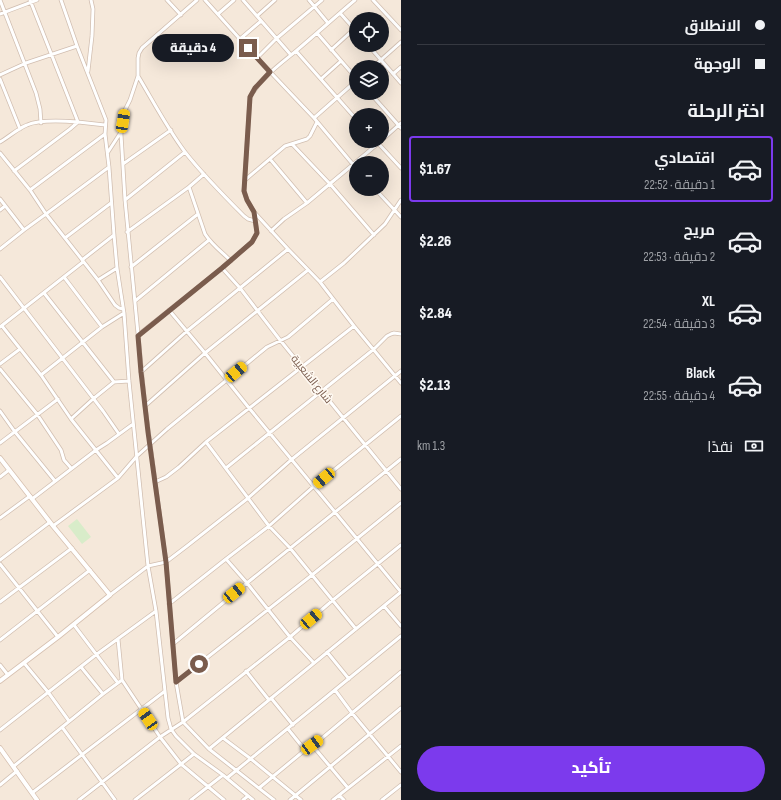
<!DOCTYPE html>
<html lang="ar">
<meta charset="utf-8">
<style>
:root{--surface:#171b24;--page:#20242c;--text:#f1f3f6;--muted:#9ea1a6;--line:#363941;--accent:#7c3aed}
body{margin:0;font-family:"Sofia Sans Condensed",Cairo,sans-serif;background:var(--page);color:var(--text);direction:rtl;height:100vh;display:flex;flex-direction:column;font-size:15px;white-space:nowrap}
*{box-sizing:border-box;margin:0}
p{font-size:13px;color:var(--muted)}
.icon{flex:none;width:22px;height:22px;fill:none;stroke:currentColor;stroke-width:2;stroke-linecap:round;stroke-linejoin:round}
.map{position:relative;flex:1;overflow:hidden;direction:ltr}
.sheet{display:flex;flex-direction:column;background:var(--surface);width:380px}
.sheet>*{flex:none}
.top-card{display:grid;align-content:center;height:88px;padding:0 16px;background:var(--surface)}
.controls{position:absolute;left:349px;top:12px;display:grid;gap:8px}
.controls a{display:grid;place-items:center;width:40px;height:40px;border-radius:50%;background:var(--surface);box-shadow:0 4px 16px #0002;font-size:20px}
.end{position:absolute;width:18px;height:18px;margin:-9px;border:5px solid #7a5c4d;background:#fff;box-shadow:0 0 0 2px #fff}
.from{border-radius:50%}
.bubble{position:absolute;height:28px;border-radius:14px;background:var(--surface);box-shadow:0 4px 16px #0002;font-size:13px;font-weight:800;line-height:28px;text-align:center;direction:rtl}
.car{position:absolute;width:12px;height:24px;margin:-12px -6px;border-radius:5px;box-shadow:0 0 3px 1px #0007;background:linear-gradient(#f5c518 24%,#345 0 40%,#f5c518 0 76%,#345 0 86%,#f5c518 0)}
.top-card b{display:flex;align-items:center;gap:14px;height:38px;font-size:15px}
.top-card b+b{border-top:1px solid var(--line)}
.top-card i{width:10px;height:10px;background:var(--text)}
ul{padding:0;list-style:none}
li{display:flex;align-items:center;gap:12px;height:66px;margin:0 8px 6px;padding:0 8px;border:2px solid transparent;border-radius:4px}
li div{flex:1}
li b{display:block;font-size:15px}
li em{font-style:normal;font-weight:800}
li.selected{border-color:var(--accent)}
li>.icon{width:36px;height:36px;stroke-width:1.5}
h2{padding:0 16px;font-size:18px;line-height:48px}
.pay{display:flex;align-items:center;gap:10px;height:44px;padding:0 16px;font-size:15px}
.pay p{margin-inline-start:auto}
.cta{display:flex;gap:8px;margin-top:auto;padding:8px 16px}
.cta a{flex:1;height:46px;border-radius:24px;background:var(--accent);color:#fff;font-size:16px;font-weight:800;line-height:46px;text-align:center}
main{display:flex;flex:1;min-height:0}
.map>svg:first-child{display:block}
</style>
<main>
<section class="sheet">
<div class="top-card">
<b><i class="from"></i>الانطلاق</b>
<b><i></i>الوجهة</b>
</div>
<h2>اختر الرحلة</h2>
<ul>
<li class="selected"><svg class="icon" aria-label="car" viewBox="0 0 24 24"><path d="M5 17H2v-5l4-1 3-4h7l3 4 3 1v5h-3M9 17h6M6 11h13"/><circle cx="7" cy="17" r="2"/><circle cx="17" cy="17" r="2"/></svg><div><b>اقتصادي</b><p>1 دقيقة · 22:52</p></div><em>$1.67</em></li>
<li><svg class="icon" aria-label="car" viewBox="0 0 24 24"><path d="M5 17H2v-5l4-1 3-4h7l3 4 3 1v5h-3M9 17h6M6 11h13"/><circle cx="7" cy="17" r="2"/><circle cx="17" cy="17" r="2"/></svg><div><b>مريح</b><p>2 دقيقة · 22:53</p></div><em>$2.26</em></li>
<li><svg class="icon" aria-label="car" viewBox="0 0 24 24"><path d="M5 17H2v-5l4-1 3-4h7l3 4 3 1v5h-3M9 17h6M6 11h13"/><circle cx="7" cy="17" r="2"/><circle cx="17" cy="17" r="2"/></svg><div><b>XL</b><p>3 دقيقة · 22:54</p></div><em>$2.84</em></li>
<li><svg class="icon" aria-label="car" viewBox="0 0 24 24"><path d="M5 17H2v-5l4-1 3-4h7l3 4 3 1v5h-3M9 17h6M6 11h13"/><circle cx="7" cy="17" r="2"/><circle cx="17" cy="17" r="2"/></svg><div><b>Black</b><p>4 دقيقة · 22:55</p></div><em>$2.13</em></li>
</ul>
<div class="pay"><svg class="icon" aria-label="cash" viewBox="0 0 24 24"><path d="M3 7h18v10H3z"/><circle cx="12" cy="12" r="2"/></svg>نقدًا<p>1.3 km</p></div>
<div class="cta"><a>تأكيد</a></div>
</section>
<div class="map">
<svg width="401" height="800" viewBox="0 0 401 800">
<rect width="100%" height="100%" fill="#fdf6ec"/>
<path fill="#f5e8da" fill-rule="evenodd" d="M0 0H401V800H0ZM356 19H382V45H356ZM356 67H382V93H356ZM356 115H382V141H356ZM356 163H382V189H356Z"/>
<path fill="#d8ecc9" d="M77 519 91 537 82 544 68 526Z"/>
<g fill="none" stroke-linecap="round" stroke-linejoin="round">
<defs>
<path id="street" d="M0 0 36 93 40 109 41 123
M30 0 78 122 105 125
M61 0 77 46 106 120 105 134 109 167 114 235 117 268 124 313 129 381 143 518 148 566 156 611 168 718 171 729 176 736 194 754 223 775 253 800
M167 0 181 15
M197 0 142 48 139 53 138 58V76L130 100 124 112 121 134 125 200 145 406 166 562 176 682 183 722 209 749 274 800
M205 0 257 58 314 118 356 168
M243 0 291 55
M309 0 328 23
M355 0C335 17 316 34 296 51 279 65 261 78 250 97L244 191 247 200 254 212 288 249 320 282 354 326 401 383
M373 0 401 30
M340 13 356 31
M0 14 37 0
M218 14 234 0
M257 16 275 0
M317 33 356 78
M240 39 261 21
M368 45 401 83
M331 50 354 29
M296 51 356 119
M257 58 276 39 322 0
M373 67 401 42
M88 71 92 36 93 9 91 0
M393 74 401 67
M0 75 26 63 77 46
M138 76C153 101 167 128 185 152 203 175 223 195 244 216L248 219 255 221
M0 79 20 129
M321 79 341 61
M370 93 401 128
M314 118 356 81
M382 140 401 123
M376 141 401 168
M0 142C9 137 17 129 27 125 38 120 65 121 78 122L70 129 14 171
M292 144 330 184 374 235
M108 152 121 132
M0 153 30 190 46 214 98 280 115 305 119 308 123 309
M270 159 307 203
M123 164 171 130
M245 180 285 146 307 139 310 136 317 122
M189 187 204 174
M375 189 401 217
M30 190 105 134
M0 199 24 230
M125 200 185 152
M0 210 5 206
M271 231 284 219 307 203 381 141
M127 232 189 187 205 234C212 245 222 252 231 261
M65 238 111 203
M0 249 24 230 46 214 109 167
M82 260 114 235
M131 267 198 214
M222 268 240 288 280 340 401 489
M0 277 103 411 119 434
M64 277 102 327
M98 280 117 268
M320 282 344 263 385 224 401 200
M44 293 114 382
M135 301 209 240
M169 310 205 353 249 408 401 592
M2 326 41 375 71 419 118 478
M0 327 83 262
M138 335 222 268 252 242 257 233 254 212
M0 364 20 349
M0 369 37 414 61 450 64 460 71 468
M141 372 187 331 288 249
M41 375 102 327 124 313
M145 406 205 353 308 270
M0 411 15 432 55 481
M71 419 93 399 114 382 129 381
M206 442 269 526 290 548 356 629
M0 443 58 399
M226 468 374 349 387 336 391 334 394 333 401 334
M0 477 9 470
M155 482 166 477 179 467 206 442 354 326
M32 499 96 450 107 443 133 424
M0 518 30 496
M53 526 118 478 137 456 167 429 267 347 288 337 294 332 333 299
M226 559 247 583 290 637 314 663
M0 560 50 522
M0 564 58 637
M110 595 148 566 166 562 187 546 247 499 291 460 401 371
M0 602 72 548
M169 604 226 559 269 526 313 487 401 416
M384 606 401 626
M74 625 118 683
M118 639 122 680 160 737 181 764 224 800
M0 640 90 570
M173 644 247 583 401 459
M327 652 349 679
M24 663 48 692 69 721
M0 665 8 675
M81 667 103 694
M246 671 269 700
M176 682 312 575 401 503
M335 690 352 713 401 772
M271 698 293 725
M62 727 115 800
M288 729 305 750
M0 730 97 654 156 611
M223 738 251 759 301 800
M312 745 348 788
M209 749 401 592
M14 766 103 694 122 680
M227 778 401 636
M0 785 17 771
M259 788 305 750 321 739 401 672
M32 793 165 691
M339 795 344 800
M79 800 160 737 183 722 290 637 333 600 401 545
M135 800 194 754
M191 800 223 775
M243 800 248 796
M290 800 401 708
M333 800 401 746
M382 800 401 785"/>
<path id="secondary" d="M0 458 53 526 110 595 58 637 0 681
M0 748 37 800"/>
</defs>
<use href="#street" stroke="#d1beb0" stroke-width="4.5"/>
<use href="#secondary" stroke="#d6c0b0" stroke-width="5.5"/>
<use href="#street" stroke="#fff" stroke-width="3"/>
<use href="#secondary" stroke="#fff" stroke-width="4"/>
</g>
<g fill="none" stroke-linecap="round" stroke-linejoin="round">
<path stroke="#7a5c4d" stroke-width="5" d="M199 664 176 682 166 562 148 432 141 372 138 336 222 268 252 242 257 233 254 212 247 200 244 191 250 97 255 88 270 72 248 48"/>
</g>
<g text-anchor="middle" stroke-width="3" stroke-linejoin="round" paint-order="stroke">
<g font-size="11" fill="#7a5c4d" stroke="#fffaf3">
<text transform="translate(312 379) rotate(51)" y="4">شارع الشعبية</text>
</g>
</g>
</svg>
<div class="controls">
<a><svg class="icon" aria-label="locate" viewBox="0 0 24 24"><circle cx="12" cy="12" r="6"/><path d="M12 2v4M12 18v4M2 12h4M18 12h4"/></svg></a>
<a><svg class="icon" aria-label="layers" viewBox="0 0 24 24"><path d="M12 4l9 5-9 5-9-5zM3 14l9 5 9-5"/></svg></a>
<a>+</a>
<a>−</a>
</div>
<i class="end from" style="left:199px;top:664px"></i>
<i class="end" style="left:248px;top:48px"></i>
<div class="bubble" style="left:152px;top:34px;width:82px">4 دقيقة</div>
<i class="car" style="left:123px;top:121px;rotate:9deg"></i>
<i class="car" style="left:236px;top:372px;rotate:50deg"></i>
<i class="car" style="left:324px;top:478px;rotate:230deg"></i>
<i class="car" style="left:234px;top:593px;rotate:51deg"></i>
<i class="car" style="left:311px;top:619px;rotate:50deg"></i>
<i class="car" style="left:148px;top:719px;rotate:326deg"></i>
<i class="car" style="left:312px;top:745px;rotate:54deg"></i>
</div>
</main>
